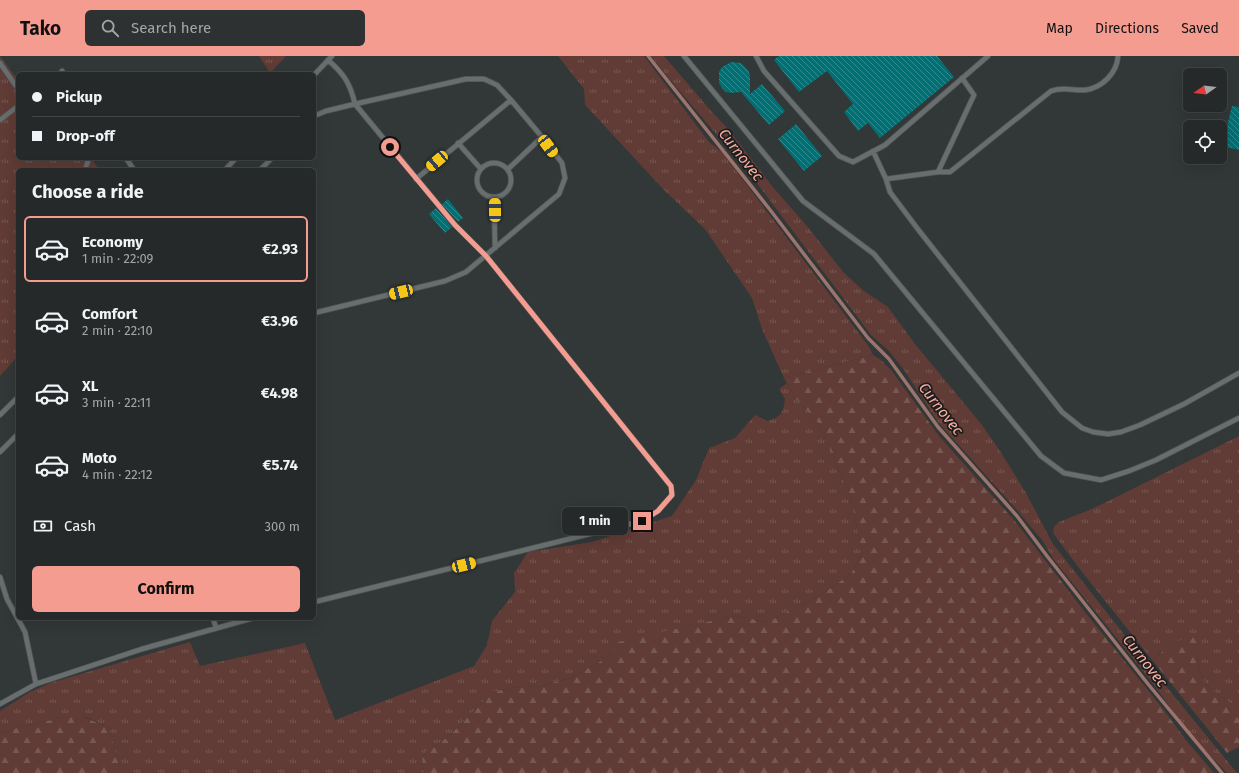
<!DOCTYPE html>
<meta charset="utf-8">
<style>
:root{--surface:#262929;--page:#2e3131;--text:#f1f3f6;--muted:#a4a6a8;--line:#424546;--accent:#f59c90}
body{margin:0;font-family:"Fira Sans",sans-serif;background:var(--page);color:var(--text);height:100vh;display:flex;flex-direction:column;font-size:15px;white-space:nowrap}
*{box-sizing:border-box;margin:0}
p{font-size:13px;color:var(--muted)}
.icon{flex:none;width:22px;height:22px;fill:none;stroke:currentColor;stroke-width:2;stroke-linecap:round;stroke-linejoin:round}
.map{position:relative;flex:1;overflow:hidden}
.side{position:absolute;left:16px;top:112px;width:300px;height:452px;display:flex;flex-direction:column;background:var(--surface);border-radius:6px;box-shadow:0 4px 16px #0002,0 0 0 1px var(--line)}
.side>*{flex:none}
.banner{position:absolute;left:16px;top:16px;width:300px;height:88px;border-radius:6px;box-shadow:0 4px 16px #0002,0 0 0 1px var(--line);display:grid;align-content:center;height:88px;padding:0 16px;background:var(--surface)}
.needle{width:26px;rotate:256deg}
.fabs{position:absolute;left:1183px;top:12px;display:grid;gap:8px}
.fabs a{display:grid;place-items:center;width:44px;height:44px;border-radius:6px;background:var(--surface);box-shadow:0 4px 16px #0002,0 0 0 1px var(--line);font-size:20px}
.end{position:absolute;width:18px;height:18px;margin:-9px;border:5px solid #f59c90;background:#111;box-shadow:0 0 0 2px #111}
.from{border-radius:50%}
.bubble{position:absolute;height:28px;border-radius:6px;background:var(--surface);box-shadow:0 4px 16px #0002,0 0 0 1px var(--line);font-size:13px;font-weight:700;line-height:28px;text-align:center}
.car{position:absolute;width:12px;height:24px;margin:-12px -6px;border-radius:5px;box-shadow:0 0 3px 1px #0007;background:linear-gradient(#f5c518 24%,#345 0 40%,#f5c518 0 76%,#345 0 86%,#f5c518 0)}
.banner b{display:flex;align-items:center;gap:14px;height:38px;font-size:15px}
.banner b+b{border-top:1px solid var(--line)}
.banner i{width:10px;height:10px;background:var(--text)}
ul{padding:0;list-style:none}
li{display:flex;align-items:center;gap:12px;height:66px;margin:0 8px 6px;padding:0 8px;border:2px solid transparent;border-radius:6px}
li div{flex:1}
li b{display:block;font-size:15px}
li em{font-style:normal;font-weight:700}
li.current{border-color:var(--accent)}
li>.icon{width:36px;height:36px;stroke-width:1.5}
h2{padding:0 16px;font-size:18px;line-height:48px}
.pay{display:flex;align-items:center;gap:10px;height:44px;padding:0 16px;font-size:15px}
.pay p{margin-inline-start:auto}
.button{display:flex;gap:8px;margin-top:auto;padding:8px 16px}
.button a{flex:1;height:46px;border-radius:6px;background:var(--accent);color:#111;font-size:16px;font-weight:700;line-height:46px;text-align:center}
header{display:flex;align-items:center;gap:24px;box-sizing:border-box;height:56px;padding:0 20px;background:var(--accent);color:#111}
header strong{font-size:19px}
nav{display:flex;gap:22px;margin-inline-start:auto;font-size:14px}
.search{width:280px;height:36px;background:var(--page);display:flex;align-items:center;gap:10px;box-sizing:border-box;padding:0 14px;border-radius:6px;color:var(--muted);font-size:15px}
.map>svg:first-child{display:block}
</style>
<header>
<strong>Tako</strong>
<div class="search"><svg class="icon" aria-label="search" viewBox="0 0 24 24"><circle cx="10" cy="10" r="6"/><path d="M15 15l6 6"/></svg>Search here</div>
<nav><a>Map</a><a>Directions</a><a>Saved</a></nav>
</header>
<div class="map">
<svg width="1239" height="717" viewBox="0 0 1239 717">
<defs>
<pattern id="grass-tufts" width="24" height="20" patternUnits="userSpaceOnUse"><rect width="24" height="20" fill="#613b35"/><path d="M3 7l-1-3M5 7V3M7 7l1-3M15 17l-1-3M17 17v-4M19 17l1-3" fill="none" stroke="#785852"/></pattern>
<pattern id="forest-firs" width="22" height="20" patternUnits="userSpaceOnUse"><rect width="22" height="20" fill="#613b35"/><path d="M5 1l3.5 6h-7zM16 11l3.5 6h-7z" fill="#785852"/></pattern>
<pattern id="building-back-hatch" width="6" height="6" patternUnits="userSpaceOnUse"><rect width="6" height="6" fill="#017074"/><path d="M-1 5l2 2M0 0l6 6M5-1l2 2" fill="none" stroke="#328b8f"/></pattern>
</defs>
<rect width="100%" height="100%" fill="#323737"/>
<path fill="url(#grass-tufts)" d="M0 0 18 24V102H91L100 114H18V300L0 320Z
M259 0H286L270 17Z
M558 0H644L709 86 722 96 870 292 873 299 784 322 762 273 752 242 705 173 664 134 585 49 584 33Z
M651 0H664L712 56 729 74 772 130 807 170 844 217 864 235 888 251 915 288 982 369 1002 398 1026 437 1053 488 1134 591 1237 717H1227L1191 680 1151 625 1054 504 1042 484 1017 454 938 366 904 314 889 295 871 279 747 114 676 31Z
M787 327 794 340 819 368 850 439 862 496 851 518 819 540 768 566 736 560 724 562 613 597 603 604 570 622 541 630 510 632 484 638 485 644 448 681 422 699 423 717H121L109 672C91 664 80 654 60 662L13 673 0 677V655L30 636 50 627 190 586 200 610 305 587 335 664 474 610 487 589 492 565 515 536 514 517 528 496 592 486 672 460 696 424 709 392 735 382 755 359 768 365C782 360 783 357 785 343L779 333Z
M1239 380V654L1208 631 1199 615 1197 597 1161 595 1153 605 1082 516 1053 477 1054 471 1059 466 1094 452Z"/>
<path fill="url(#forest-firs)" d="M873 299 881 304 891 314 939 380 1014 464 1085 556 1163 653 1186 684 1214 717H423L422 699 448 681 485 644 483 638 510 632 541 630 570 622 603 604 613 597 618 586 724 562 736 560 768 566 819 540 851 518 862 496 850 439 819 368 794 340 784 322Z
M1204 577 1197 597 1199 615 1208 631 1239 654V691L1227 697 1153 605C1170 585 1180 584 1204 577Z
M67 659H80L109 672 121 717H0V677L13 673 60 662Z"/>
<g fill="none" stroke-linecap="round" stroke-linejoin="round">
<path stroke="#9c746e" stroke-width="3.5" d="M648 0 771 155 868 282 889 303 938 371 1017 460 1047 500 1148 628 1222 717"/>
</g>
<path fill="url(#building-back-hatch)" d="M779 0H937L954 21 880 82 868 67 858 75 844 56 853 48 827 15 799 36 774 4Z
M731 6 741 7 748 14 750 19V38L762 28 785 55 769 69 741 36 731 37 726 36 722 32 719 27V16L722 11Z
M1232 50 1239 51V94L1222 90Z
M796 68 822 100 804 115 778 83Z
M448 143 463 162 458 166 442 148Z
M436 152 452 171 445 177 429 158Z"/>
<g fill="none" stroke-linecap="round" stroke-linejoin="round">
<defs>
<path id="service" d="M684 0 803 145 874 198 1041 400 1064 417 1101 424 1129 415 1156 404 1239 362
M756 0 764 15 839 100 853 106 885 89 988 0
M0 7 18 33
M62 15 64 18
M314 19 332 0
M314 60 326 55 355 48 455 169 486 200 671 430 672 439 658 455 642 465 314 546
M0 64 18 50
M458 87 481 113
M873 95 886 123 938 116H950L1051 35C1064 30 1072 35 1085 34 1102 32 1117 17 1118 0
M126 102 134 114
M477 124a17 17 0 1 1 34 0a17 17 0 1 1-34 0Z
M508 113 542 81
M85 114 88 105 87 102
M225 114 236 102
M260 114 272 102
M938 116 974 39 962 22
M416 123 511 44
M886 123 890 136 917 172 1062 356 1082 372 1093 376 1108 378 1121 376 1140 369 1184 348 1239 317
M494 141 495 192
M314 257 445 225 466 216 559 138 565 122 562 107 542 81 511 44 497 29 484 23H466L355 48C350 27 344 18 328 4
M0 359 18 341
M0 396 18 378
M0 521 7 543 25 576 36 628
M213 562 216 572
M0 648 36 628 142 593 253 562"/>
</defs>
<use href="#service" stroke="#4f5454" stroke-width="6"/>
<use href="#service" stroke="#686d6e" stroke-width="4.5"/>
</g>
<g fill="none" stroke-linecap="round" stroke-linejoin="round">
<path stroke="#f59c90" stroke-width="5" d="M390 91 455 169 486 200 671 430 672 439 658 455 642 465"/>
</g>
<g text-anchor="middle" stroke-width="3.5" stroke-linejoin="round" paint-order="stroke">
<g font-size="15" font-style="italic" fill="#fbafa3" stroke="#1c1e1e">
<text transform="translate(741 99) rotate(52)" y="5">Curnovec</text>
<text transform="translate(941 353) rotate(52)" y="5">Curnovec</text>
<text transform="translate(1145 605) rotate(52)" y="5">Curnovec</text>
</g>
</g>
</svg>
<div class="fabs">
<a><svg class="needle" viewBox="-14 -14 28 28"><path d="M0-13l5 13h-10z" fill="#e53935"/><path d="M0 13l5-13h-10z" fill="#a4a6a8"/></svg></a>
<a><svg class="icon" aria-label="locate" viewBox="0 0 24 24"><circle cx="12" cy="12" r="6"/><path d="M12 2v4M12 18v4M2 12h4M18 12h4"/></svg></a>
</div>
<i class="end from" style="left:390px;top:91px"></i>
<i class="end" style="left:642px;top:465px"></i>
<div class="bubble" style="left:562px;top:451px;width:66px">1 min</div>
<i class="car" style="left:548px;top:90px;rotate:143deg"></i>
<i class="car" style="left:437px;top:105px;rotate:230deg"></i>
<i class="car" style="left:495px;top:154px;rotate:359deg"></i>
<i class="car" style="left:401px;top:236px;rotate:256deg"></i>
<i class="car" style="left:464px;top:509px;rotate:76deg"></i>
<div class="banner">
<b><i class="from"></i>Pickup</b>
<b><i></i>Drop-off</b>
</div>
<section class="side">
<h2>Choose a ride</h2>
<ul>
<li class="current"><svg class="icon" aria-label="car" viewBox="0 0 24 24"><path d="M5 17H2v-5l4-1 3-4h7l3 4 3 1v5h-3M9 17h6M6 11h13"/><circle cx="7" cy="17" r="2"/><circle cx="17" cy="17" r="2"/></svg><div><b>Economy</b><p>1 min · 22:09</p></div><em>€2.93</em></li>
<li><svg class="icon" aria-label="car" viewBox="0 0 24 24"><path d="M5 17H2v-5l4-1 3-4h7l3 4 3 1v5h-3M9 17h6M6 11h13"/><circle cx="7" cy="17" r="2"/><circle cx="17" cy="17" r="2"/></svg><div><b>Comfort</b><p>2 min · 22:10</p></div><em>€3.96</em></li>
<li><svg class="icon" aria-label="car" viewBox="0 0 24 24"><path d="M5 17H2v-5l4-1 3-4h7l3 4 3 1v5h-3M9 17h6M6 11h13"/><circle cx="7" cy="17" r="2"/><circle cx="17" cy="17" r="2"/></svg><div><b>XL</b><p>3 min · 22:11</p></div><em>€4.98</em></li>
<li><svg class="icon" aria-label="car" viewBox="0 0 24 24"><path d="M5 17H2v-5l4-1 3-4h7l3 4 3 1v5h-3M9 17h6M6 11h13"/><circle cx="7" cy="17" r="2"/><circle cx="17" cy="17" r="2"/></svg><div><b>Moto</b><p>4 min · 22:12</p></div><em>€5.74</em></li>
</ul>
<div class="pay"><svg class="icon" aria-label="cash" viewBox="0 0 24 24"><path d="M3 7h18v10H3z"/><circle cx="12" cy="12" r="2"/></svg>Cash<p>300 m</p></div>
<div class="button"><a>Confirm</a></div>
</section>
</div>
